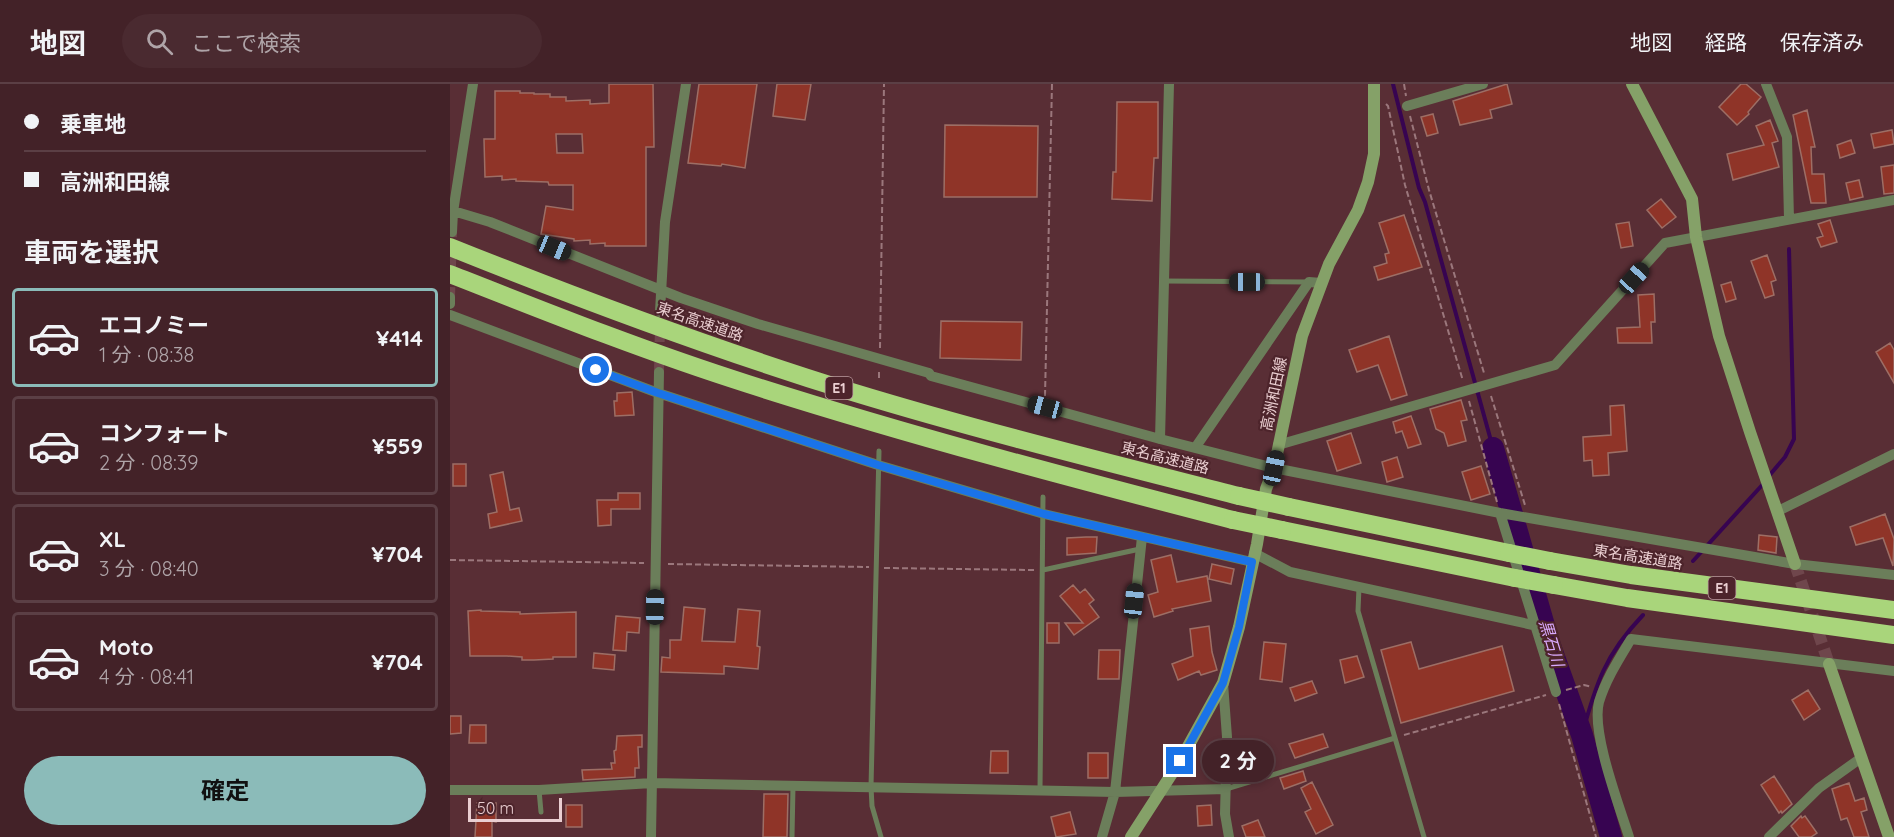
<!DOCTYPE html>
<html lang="ja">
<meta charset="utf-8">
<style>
:root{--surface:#432228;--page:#4a2a30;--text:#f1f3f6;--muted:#afa4a8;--line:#5b3f45;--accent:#8bbbb9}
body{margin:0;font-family:Quicksand,"Noto Sans JP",sans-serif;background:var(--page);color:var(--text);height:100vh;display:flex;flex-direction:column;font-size:22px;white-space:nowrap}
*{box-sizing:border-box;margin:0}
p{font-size:20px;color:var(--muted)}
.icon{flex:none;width:33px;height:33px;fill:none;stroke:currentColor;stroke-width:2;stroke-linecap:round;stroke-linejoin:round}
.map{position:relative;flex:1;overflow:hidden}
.drawer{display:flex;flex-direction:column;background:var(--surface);width:450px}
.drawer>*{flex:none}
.banner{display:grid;align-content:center;height:132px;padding:0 24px;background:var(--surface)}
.scale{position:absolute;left:18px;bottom:15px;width:94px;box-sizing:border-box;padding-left:6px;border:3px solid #eaced1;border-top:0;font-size:16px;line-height:21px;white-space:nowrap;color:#eaced1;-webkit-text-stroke:4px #4d242b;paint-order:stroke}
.end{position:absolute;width:27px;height:27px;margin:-14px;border:8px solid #1a73e8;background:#fff;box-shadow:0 0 0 3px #fff}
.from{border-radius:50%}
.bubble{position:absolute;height:42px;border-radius:21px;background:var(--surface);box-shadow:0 3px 9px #0003,0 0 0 2px var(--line);font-size:20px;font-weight:700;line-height:42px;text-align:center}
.car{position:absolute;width:18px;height:36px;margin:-18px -9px;border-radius:8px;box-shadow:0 0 4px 2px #0007;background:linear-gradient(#222 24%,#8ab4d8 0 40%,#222 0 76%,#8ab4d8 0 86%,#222 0)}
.banner b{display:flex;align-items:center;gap:21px;height:57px;font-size:22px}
.banner b+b{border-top:2px solid var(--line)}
.banner i{width:15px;height:15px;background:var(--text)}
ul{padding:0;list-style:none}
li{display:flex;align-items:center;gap:18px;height:99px;margin:0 12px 9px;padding:0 12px;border:3px solid var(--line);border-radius:6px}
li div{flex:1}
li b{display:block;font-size:22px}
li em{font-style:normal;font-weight:700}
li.current{border-color:var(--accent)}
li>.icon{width:54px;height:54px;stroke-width:1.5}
h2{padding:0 24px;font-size:27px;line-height:72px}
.button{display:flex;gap:12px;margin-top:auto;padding:12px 24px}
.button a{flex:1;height:69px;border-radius:36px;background:var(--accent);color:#111;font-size:24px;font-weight:700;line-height:69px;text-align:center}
header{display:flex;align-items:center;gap:36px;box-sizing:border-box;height:84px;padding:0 30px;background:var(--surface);border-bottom:2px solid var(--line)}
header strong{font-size:28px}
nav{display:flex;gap:33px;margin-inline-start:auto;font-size:21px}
.search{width:420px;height:54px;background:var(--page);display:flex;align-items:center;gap:15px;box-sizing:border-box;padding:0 21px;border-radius:33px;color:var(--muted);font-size:22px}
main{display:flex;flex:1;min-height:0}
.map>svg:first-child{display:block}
</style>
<header>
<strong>地図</strong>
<div class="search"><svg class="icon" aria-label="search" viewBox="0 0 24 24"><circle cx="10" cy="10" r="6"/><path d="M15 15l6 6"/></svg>ここで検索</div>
<nav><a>地図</a><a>経路</a><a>保存済み</a></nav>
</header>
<main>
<section class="drawer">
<div class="banner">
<b><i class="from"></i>乗車地</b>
<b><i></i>高洲和田線</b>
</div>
<h2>車両を選択</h2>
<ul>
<li class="current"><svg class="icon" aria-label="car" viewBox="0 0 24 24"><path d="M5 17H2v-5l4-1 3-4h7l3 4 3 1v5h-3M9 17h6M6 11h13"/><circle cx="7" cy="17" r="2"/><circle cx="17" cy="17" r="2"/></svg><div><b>エコノミー</b><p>1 分 · 08:38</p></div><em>¥414</em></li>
<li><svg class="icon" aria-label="car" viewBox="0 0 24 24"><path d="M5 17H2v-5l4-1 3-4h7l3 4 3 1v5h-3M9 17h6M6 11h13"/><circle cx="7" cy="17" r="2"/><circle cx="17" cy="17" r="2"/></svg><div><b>コンフォート</b><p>2 分 · 08:39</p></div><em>¥559</em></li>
<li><svg class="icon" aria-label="car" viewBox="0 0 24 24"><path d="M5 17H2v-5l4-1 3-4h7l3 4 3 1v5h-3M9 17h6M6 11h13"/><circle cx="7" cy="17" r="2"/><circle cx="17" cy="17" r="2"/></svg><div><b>XL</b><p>3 分 · 08:40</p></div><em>¥704</em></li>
<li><svg class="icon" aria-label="car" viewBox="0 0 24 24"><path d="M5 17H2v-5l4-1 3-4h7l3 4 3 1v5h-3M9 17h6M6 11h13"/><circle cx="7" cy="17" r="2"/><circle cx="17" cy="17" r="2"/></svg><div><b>Moto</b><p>4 分 · 08:41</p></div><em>¥704</em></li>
</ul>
<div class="button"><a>確定</a></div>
</section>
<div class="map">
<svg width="1444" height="753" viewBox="0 0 1444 753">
<rect width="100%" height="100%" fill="#592e35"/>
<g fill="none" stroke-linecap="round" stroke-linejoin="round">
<path stroke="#370451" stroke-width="4" d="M943 0 969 104 975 118 1043 364
M1318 393 1335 373 1344 355 1339 165
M1243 477 1314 399
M1132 651C1146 599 1155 571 1193 531"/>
<path stroke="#370451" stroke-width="22" d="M1043 364 1099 559 1132 651 1161 753"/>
</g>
<path fill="#8f3428" stroke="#9d6e65" stroke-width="1.5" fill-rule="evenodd" d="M159 0H203L204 63H196V162H155V159L140 160V156L124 157V155L91 150 96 122 123 126V101H99L98 98 66 97V95L52 96V92L35 93 34 55H45V7H70V9H84V10H100V13H116V17L140 16V20L159 19ZM106 50H132L133 69H107Z
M249 0H307L295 84 272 80 271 82 238 79Z
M327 0H361L355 36 323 32Z
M1057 0 1062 20 1040 26 1042 34 1010 41 1003 17Z
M1291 0H1296L1311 13 1298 28 1299 30 1287 41 1269 23Z
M667 18H708V74H704L702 117 662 115 663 88H666Z
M1357 26 1365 63H1361L1362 90H1374L1376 119H1361L1343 31Z
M983 30 988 49 977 52 971 33Z
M1320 36 1328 57 1322 59 1329 83 1283 96 1277 70 1314 61 1306 42Z
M495 41 588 42 587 113H494Z
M1442 46 1444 60 1424 64 1421 50Z
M1401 56 1405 69 1390 74 1387 61Z
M1444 81V109L1434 110 1431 83Z
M1409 96 1413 113 1400 116 1396 99Z
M1211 115 1226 133 1212 144 1197 126Z
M954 131 972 183 928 196 924 183 937 179 935 170 939 169 929 139Z
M1380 136 1387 158 1371 163 1367 154 1373 152 1368 140Z
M1179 138 1183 162 1171 164 1166 140Z
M1317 171 1326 196 1321 198 1324 211 1315 214 1301 177Z
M1281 198 1286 215 1276 218 1271 201Z
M1204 210 1205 238H1201L1202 259H1168L1167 244 1190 243 1188 211Z
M491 237 572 238 571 276 490 274Z
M939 252 957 311 941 316 928 281 907 288 899 266Z
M1440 259 1444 266V299L1426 268Z
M182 308 184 331 165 332 164 317H167V309Z
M1011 316 1017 336 1011 337 1016 357 998 362 994 349 986 345 980 325Z
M1174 321 1177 367 1158 369 1159 391 1143 392 1142 376 1134 377 1133 353 1161 351 1160 322Z
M961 332 971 360 958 364 952 347 946 349 943 338Z
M901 349 911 379 887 387 877 357Z
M947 373 953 393 937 398 932 378Z
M3 380H16V402H3Z
M1031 382 1040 410 1021 416 1012 388Z
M53 388 60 426 69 424 72 437 40 444 38 430 47 428 40 391Z
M168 409H190V425H161V441L148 442 147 416H168Z
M1435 430 1444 455 1443 482 1433 454 1406 461 1400 443Z
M1309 451 1327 453 1326 469 1308 466Z
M636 453H647L646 469 617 471V454Z
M721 471 727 498 757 492 761 517 722 525 723 527 704 533 698 511 708 508 701 476Z
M762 480 784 485 781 500 759 495Z
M623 501 630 509 635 505 644 516 639 520 649 533 624 551 615 539H633L610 512Z
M234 523 255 525 252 557 285 558 288 525 310 527 307 562 310 563 308 585 274 582V590L211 588 212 573 220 574V556H231Z
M31 526V527L70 528V530L126 528V573H103V575L84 576H72V573L57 572H20L18 527Z
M166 532 190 534 189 549 177 548 176 567 163 566Z
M597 539H609V559H597Z
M759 542 762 568 767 586 751 591 749 587 728 596 722 580 743 572 740 545Z
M814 558 836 560 832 598 810 595Z
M961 558 969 585 1052 562 1064 607 951 639 931 566Z
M649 566H670L669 595H648Z
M144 569 165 571 164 586 143 584Z
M907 572 914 593 895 599 890 576Z
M862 597 867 609 845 617 840 604Z
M1358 606 1370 625 1354 636 1342 616Z
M0 632H11V649L0 650Z
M20 641H36V659H19Z
M873 650 878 663 845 674 839 660Z
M192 651V663H188L189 684H185V693L133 696 132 686 162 685 161 679H165L164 667 166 666 167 652Z
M541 667H558V689H540Z
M638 669H658V694H638Z
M853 687 856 697 834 705 830 694Z
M1324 692 1342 720 1332 729 1331 727 1329 729 1311 701Z
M862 698 883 741 866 750 855 728 861 725 851 704Z
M1399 699 1405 717 1414 714 1417 726 1411 728 1419 753H1404L1397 734 1391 736 1382 705Z
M314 710H338L337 753H313Z
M27 719H46V738L42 737V753H25Z
M116 721H132V743H116Z
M761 721 762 741 748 742 747 722Z
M620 728 626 750 606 753 601 733Z
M1351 732 1352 734 1355 732 1367 749 1361 753H1349L1341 742Z
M808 736 815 753H796L792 742Z"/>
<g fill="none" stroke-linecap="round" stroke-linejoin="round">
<path stroke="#6f464c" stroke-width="10" stroke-dasharray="10 5" stroke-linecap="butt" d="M0 213 2 148
M209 288 210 241"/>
<path stroke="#6f464c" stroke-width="12" stroke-dasharray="12 6" stroke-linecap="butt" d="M1345 480 1379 580"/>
<path stroke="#9b777c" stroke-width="2" stroke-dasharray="6 3" stroke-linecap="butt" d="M954 0 956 12
M936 20 938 22 955 101 1013 297
M960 32 979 106 1034 289
M430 264 434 0
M429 288V297
M595 312 602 0
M1041 312 1075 421
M1019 317 1047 418
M0 476 194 479
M218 480 419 483
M434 484 584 486
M1116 606 1134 601 1142 603
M1109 620 1146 753
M954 651 1096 611"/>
<path stroke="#6b7e5a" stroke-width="5" d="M714 197 859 198
M429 367 421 703 422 722 431 753
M593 486 690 465
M909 503 908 527 945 654
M776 705 945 654 974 753
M89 706 91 728
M590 706 593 413
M342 753 343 702"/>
<path stroke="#6b7e5a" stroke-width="10" d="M1316 0 1337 53 1339 135
M957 22 1033 0
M0 126 40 138 231 214 308 240 479 289 481 292 710 355 824 384 1050 429 1345 480 1444 491
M2 148 3 128 23 0
M0 220V213
M210 228 215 138 236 0
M0 231 208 309 428 381 594 430 802 478
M710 355 719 0
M828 361 1105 281 1215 159 1444 116
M745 364 859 198 871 199
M1328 427 1444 370
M1050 429 1106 608
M804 469 840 488 1083 541
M773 599 777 653 775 730 779 753
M0 706H89L202 699 665 708 776 705
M201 753 209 288
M652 753 665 708 692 453
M1179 753C1169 721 1141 648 1149 618 1156 595 1169 575 1181 555L1444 587
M1319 753 1369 704 1411 674"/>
<path stroke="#85a168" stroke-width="12" d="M1182 0 1242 115 1246 153 1269 252 1300 348 1345 480
M1379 580 1439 753
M681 753 730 677 773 599 789 543 807 460 816 405 824 384 852 252 879 180 908 126 918 98 924 70V0"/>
<path stroke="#a9d57b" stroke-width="18" d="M0 163C132 216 266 266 402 308 530 347 660 379 789 412
M0 190C99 229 197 268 298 300 458 351 620 394 783 436
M839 423 1059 469
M832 446 1065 494
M1100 477 1181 491 1444 526
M1104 501 1177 514 1444 551"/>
<path stroke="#a9d57b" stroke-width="18" d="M789 412 839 423
M783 436 832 446
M1059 469 1100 477
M1065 494 1104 501"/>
</g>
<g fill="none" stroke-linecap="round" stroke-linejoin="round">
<path stroke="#1a73e8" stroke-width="8" d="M146 286 208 309 428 381 594 430 802 478 789 543 773 599 730 677"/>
</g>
<g text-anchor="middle" stroke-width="4.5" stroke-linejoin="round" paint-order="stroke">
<g fill="#4d242b" stroke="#bb9b9f" stroke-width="1.5">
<rect x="375.5" y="293" width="27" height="22" rx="4.5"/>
<rect x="1258.5" y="493" width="27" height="22" rx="4.5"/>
</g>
<g font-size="14" font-weight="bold" fill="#eaced1">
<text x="389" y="309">E1</text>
<text x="1272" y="509">E1</text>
</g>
<g font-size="15" fill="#eaced1" stroke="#4d242b">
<text transform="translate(250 238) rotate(19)" y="5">東名高速道路</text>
<text transform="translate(824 310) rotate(-78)" y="5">高洲和田線</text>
<text transform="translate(715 374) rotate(14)" y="5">東名高速道路</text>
<text transform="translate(1188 473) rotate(9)" y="5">東名高速道路</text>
</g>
<g font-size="16" font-style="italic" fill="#daaafe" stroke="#4d242b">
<text transform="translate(1102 559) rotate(73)" y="6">黒石川</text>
</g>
</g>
</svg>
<div class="scale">50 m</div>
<i class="end from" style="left:146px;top:286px"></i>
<i class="end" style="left:730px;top:677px"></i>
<div class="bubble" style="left:752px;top:656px;width:72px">2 分</div>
<i class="car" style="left:104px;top:164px;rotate:112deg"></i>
<i class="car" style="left:1184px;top:194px;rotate:42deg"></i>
<i class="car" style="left:797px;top:198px;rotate:270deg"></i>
<i class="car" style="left:595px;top:323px;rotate:285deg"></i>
<i class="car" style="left:824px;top:384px;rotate:12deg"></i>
<i class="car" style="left:684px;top:517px;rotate:6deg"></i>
<i class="car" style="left:205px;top:523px;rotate:1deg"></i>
</div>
</main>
